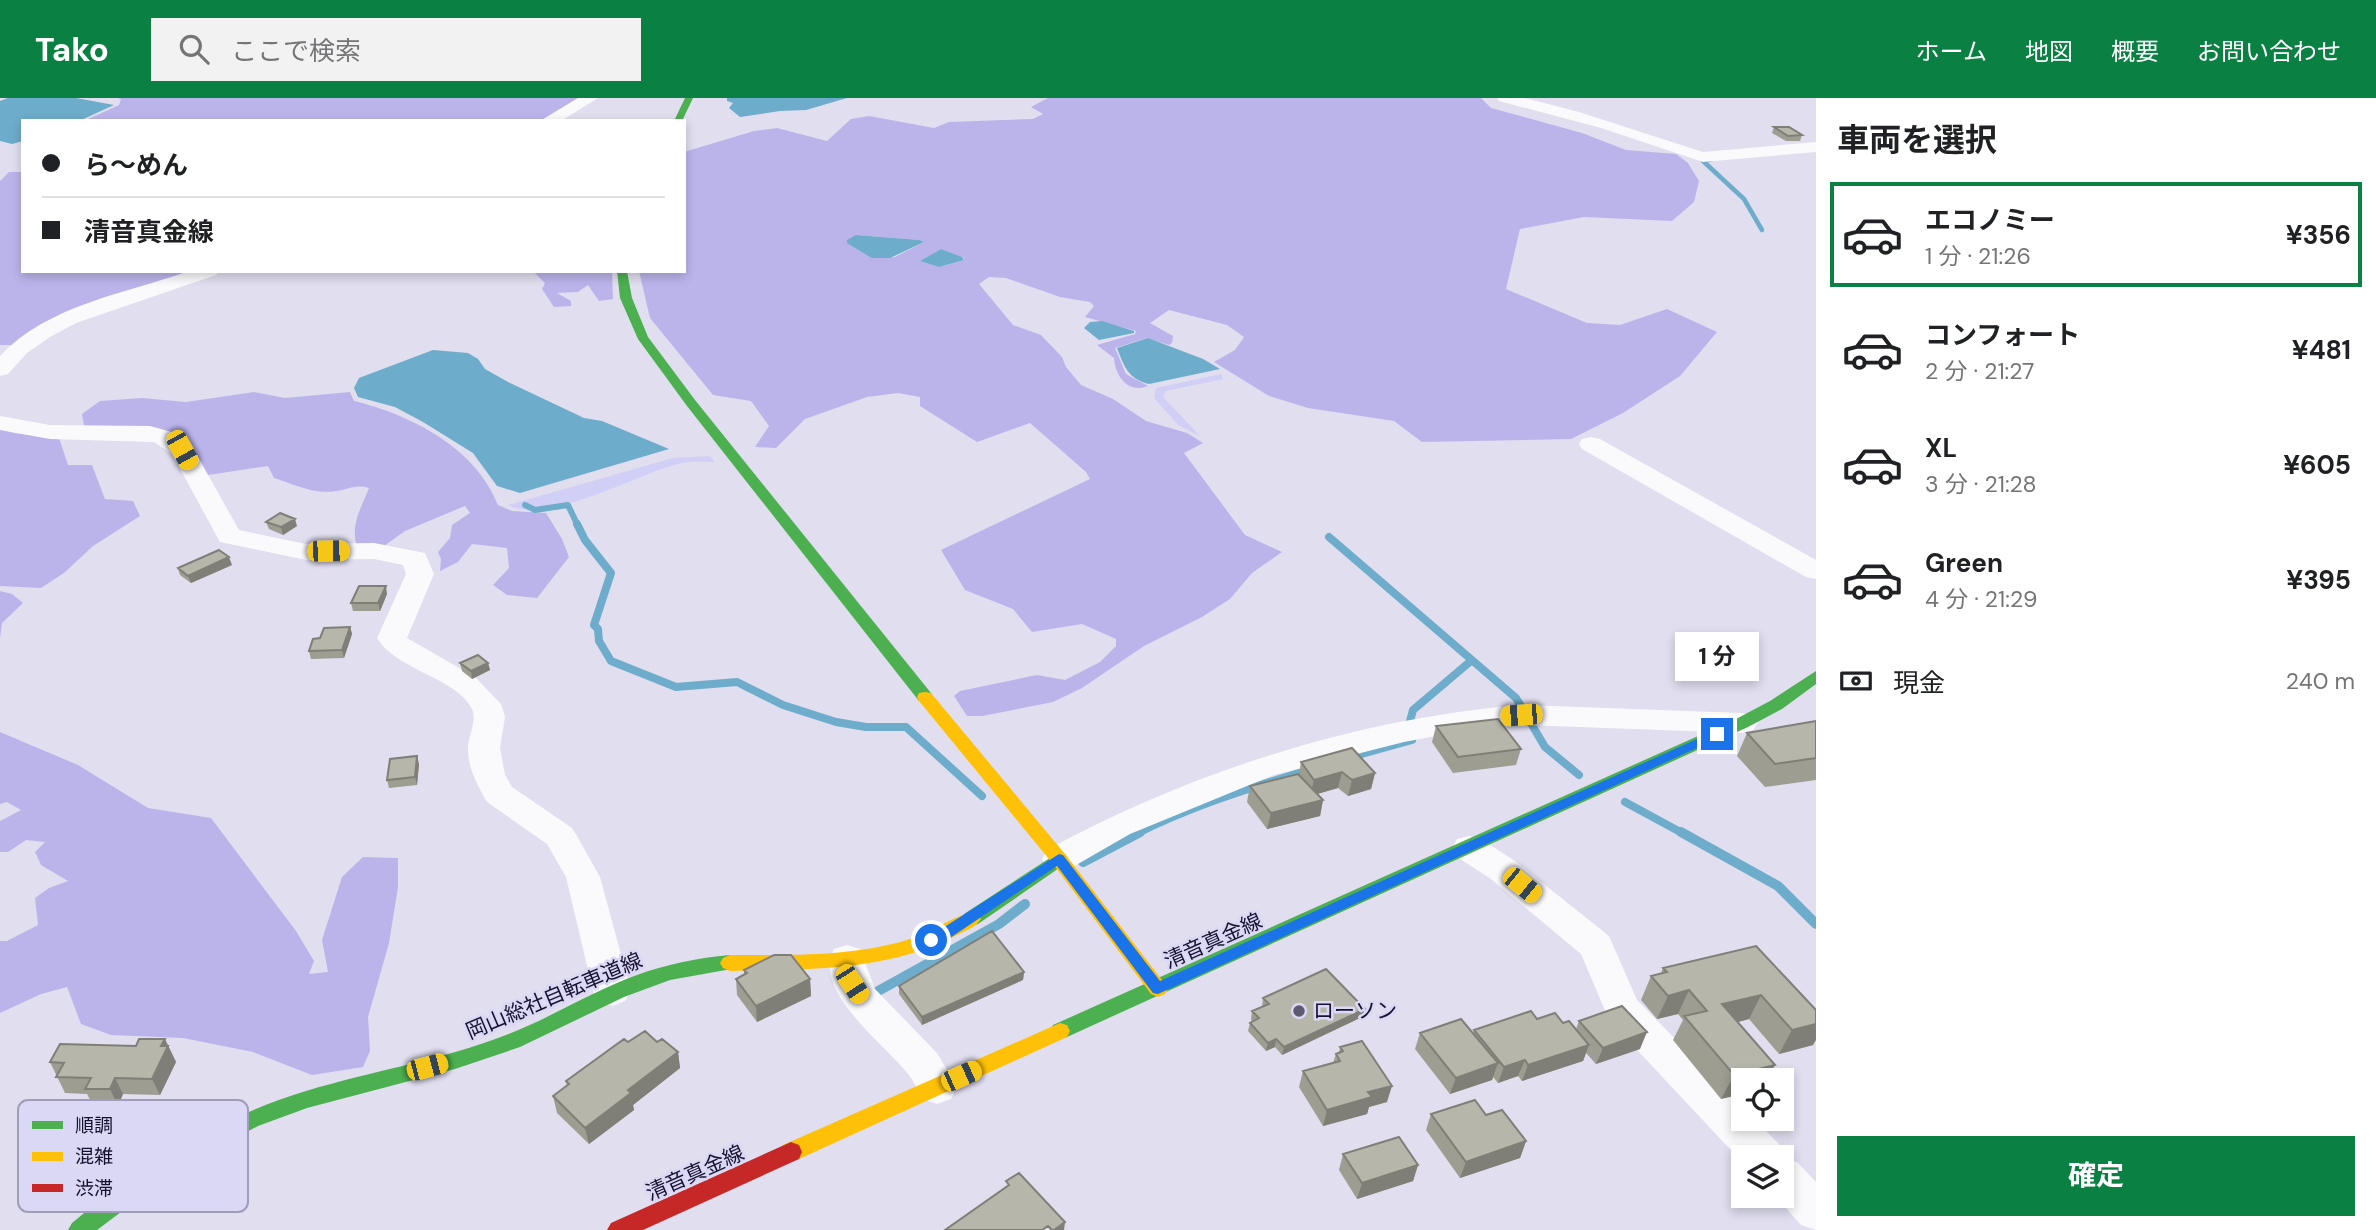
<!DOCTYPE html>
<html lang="ja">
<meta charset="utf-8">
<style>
:root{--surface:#fff;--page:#f2f2f2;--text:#202124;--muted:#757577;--line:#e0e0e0;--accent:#0b8043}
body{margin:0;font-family:"DM Sans","Noto Sans JP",sans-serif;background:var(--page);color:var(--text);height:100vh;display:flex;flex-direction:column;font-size:26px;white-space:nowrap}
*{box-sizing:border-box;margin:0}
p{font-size:23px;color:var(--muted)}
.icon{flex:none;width:38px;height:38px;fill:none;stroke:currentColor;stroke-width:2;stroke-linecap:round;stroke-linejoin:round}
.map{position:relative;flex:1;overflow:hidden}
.sheet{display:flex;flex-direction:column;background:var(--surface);width:560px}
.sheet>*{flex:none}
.hud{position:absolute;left:21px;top:21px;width:665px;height:154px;border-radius:0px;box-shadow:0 4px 10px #0003;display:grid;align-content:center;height:154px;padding:0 21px;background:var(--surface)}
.controls{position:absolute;left:1731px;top:970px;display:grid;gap:14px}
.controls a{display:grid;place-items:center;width:63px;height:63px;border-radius:0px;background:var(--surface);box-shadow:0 4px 10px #0003;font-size:35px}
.end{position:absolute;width:32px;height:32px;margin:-16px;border:9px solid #1a73e8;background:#fff;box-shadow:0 0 0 4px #fff}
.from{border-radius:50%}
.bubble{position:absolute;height:49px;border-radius:0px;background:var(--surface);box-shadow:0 4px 10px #0003;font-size:23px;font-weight:700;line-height:49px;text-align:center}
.car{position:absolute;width:21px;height:42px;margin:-21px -10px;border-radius:9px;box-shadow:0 0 5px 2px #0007;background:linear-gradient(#f5c518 24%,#345 0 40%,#f5c518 0 76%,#345 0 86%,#f5c518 0)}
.hud b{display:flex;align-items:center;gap:24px;height:66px;font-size:26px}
.hud b+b{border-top:2px solid var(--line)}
.hud i{width:18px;height:18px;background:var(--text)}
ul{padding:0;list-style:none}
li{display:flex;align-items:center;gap:21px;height:105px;margin:0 14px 10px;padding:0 7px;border:4px solid transparent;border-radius:0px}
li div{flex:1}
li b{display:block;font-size:26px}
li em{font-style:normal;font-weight:700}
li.current{border-color:var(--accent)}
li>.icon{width:63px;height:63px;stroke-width:1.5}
h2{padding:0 21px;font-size:32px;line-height:84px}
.pay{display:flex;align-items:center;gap:18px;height:77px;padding:0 21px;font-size:26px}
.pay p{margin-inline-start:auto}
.primary-button{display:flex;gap:14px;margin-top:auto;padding:14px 21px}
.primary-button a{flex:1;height:80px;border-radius:0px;background:var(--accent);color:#fff;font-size:28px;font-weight:700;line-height:80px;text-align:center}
header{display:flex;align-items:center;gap:42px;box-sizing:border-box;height:98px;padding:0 35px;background:var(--accent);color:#fff}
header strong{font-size:33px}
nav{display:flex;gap:38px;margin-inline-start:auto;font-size:24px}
.search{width:490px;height:63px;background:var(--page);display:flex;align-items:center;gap:18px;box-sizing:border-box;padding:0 24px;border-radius:0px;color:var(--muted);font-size:26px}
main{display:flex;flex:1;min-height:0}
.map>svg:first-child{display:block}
</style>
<header>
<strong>Tako</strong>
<div class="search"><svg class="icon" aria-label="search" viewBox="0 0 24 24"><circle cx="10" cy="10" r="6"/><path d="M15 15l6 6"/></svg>ここで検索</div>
<nav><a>ホーム</a><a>地図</a><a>概要</a><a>お問い合わせ</a></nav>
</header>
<main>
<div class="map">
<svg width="1816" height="1132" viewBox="0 0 1816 1132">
<rect width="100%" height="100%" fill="#e0deef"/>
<path fill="#d2cff7" d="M1221 276 1223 281 1166 293 1163 299 1200 338 1178 327 1154 300 1156 290Z
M710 358 715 364C704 364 692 363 682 365 639 374 549 428 508 407L673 360Z"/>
<path fill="#bbb4eb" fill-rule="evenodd" d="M117 0H584L559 23H84L119 7 121 1Z
M1048 0H1481L1491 10 1582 35 1626 52 1676 56 1688 65 1699 83 1694 104 1672 123 1584 119 1520 131 1506 191 1587 225 1620 227 1667 211 1717 234 1680 278 1623 315 1571 341 1422 344 1394 323 1308 310 1269 298 1214 264 1235 252 1244 239 1227 227 1169 212 1150 225 1173 238 1172 245 1169 247 1147 240 1115 250 1126 276 1148 288C1128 296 1115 278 1114 260L1097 247 1135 236 1136 233 1085 219 1094 208 1090 204 1060 199 1006 180 989 179 979 186 1013 227 1041 237 1062 259 1066 269 1081 287 1113 301 1146 323 1187 335 1203 345 1184 355 1245 437 1282 454 1252 475 1230 501 1202 519 1144 548 1082 590 1053 604 982 618H967L954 598 960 593 1037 577 1065 582 1100 564 1116 548V541L1082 526 1032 534 1013 511 965 492 941 452 1090 381 1086 374 1030 325 977 344 920 308V299L898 295 867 299 805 321 776 350 755 349 769 328 751 303 713 297 650 220 639 173H684V54L754 33 777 30 827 43 851 21 869 18 934 30 949 24 1033 21 1043 16 1031 9ZM856 137 920 142 924 144 895 159 872 160ZM941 151 964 160V162L939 169 921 163Z
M9 74H23V173H202L17 247H0V83Z
M533 173H612L613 201 599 203 588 187 578 194 557 195 571 203V208L554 209 542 191 545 185Z
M254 294 285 300 350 294 354 303C411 317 475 349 498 407L512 413 546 415 562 441 569 459 537 500 507 497 493 487 509 470 507 450 472 446 458 464 440 473 441 461 438 454 450 440 452 427 470 415 465 408 405 433 381 450 357 449C350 426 361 411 369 390 355 386 350 391 336 393 315 397 293 386 274 380L268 368 208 377 190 350 84 327 82 316 100 303 142 300 186 304Z
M0 331 14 335 59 340 68 367H92L105 401 133 403 140 418 93 448 64 475 41 490 0 488Z
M0 493 12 496 23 505 2 525 0 540Z
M0 634 78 667 148 710 211 720 296 833 314 863 309 876 328 874 322 842 342 779 363 759 398 760V789L389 845 368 919 370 953 363 969 312 977 253 954 183 940 111 937 81 926 67 889 41 896 0 915V843H7L38 827 35 800 49 790 68 783 41 767 35 754 45 744 26 742 8 754H0V723L21 712 7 704 0 706Z"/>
<path fill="#6dacca" d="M8 0H76L114 7 79 23H23V43L12 46 0 43V3Z
M727 0H847L806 12 780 13 740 19 729 10 733 5 727 3Z
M856 137 920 142 924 144 890 160H872L847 145V142Z
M941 151 962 159 964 162 939 169 920 163Z
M1102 223 1134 233V235L1099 242 1084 230 1090 224Z
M1148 240 1203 261 1220 271 1149 286C1128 281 1124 268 1117 250Z
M433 252 468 255 478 261 485 271 508 284 584 320 602 323 669 351 520 395 497 388 473 355 423 324 395 309 358 299 354 290 359 280Z"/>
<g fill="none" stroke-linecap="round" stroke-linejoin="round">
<path stroke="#6dacca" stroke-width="4.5" d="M1712 61 1703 63 1744 101 1762 132"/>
<path stroke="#6dacca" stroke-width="6" d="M525 407 535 412 568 407 578 428"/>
<path stroke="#6dacca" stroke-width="8" d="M577 426 585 442 611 475 594 527 598 531 599 543 611 563 676 589 737 584 783 607 836 624 866 629H906L982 698
M1329 439 1516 600 1545 649 1579 677
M1410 623 1413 612 1472 562
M1351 659 1412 642
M1625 704 1684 736
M1136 736C1191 708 1250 690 1308 672"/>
<path stroke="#6dacca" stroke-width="10" d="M1681 734 1778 788 1816 826
M1083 764 1140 734
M871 897 999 826 1025 806"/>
<path fill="#fafafd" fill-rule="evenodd" d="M578 0H598L561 23H540Z
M1497 0H1525L1579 14 1703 54 1816 44V54L1703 64 1601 30 1499 3Z
M189 173H219L216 177 76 225 50 239 27 255 8 276 0 278V258C49 206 125 196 189 173Z
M0 318 50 327 150 328 172 334 194 352 239 432 306 446 374 445 425 455 434 476 407 540 475 579 501 606 505 619 500 650 505 677 512 689 572 730 577 738 600 779 631 893 625 903 612 908 599 903 593 893 566 779 547 746 487 704C477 687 467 668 468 648 469 637 477 622 472 611 457 580 396 572 377 540L406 476 403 467 374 461 306 462 220 444 172 356 154 344 50 341 0 332Z
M1591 339 1600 341 1816 462V481L1806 479 1582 351 1579 346 1582 341Z
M1521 607 1742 615 1753 618 1758 625 1753 632 1742 635 1521 627 1472 631 1404 644 1274 677 1130 736 1071 770 1059 773 1047 770 1042 761 1047 752C1189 674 1359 620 1521 607Z
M1469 738 1481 741 1515 763 1609 838 1637 902 1743 1010V1020H1753L1779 1046 1785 1060 1797 1064 1816 1084V1132L1801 1127 1774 1097H1782V1059H1743V1065L1609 922 1581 856 1491 781 1457 759 1452 750 1457 741Z
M847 847 860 851 875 891 937 955 957 989 951 1001 937 1006 923 1001C918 993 914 984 909 977 886 947 811 893 834 851Z"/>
<path fill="#4caf50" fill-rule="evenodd" d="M685 0H693L682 23H674Z
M617 173H627L632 200 648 239 695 302 931 595 933 599 931 603H919L687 308 638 241 620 200Z
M1816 573V586L1782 611 1748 629 1067 939 1060 941 1053 939 1050 933 1053 927 1736 621 1770 603Z
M1059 754 1065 756 1068 761 1065 766 978 826 971 828 964 826 961 821 964 816Z
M730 857 737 860 740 865 737 870 670 882 624 899 520 949 455 971 307 1010 258 1028 181 1069 97 1132H68L72 1125C143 1066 218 1020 306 993 372 973 442 962 506 937 551 920 592 893 637 877 667 866 698 860 730 857Z"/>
<path fill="#ffc107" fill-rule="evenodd" d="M925 594 931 595 1065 756 1165 886 1168 891 1165 896 1158 899 1151 896 1053 766 919 603 917 599 919 595Z
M971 814 978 816 981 821C976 829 967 832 959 836 888 874 808 871 730 873L723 870 720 865 723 860 730 857C789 857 850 859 907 842 929 835 949 821 971 814Z
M1060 925 1067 927 1070 933 1067 939 799 1061 791 1064 783 1061 780 1054 783 1047Z"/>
<path fill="#c62828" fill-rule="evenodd" d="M791 1044 799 1047 802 1054 799 1061 643 1132H607L611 1125Z"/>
</g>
<path fill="#9d9d92" d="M1774 29 1802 37 1800 43H1786L1772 35Z
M266 424 297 428 283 437 269 431Z
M232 467 191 485 180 477 178 470Z
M387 496 380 513H353L351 505Z
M350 529 352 536 344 560 311 561 309 553 320 540Z
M460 565H488L490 572 472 581 462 573Z
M1816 623V682L1765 689 1737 658 1747 635Z
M1436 628 1521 651 1516 667 1453 675 1432 644Z
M1301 664 1375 675 1371 691 1348 698 1338 690 1317 696 1323 702 1320 718 1267 731 1247 704 1250 688 1299 676Z
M419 666 417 687 389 690 387 682Z
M1756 848 1813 947 1779 956 1749 921 1738 924 1775 967 1721 1001 1673 942 1683 922 1678 916 1657 921 1641 902 1651 878 1661 875 1663 870Z
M744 872 810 881 811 898 757 924 737 897 736 881 744 876Z
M1024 874 1023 882 922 927 899 896V888Z
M1263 900 1365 911 1362 919 1282 957 1275 949 1266 953 1248 933 1250 925 1252 924 1251 921 1252 913 1262 909Z
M1537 921 1563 925 1576 931 1579 923 1640 951 1596 966 1586 955 1583 963 1522 983 1518 978 1498 985 1493 979 1492 982 1450 996 1415 951 1420 935H1473L1474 932Z
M628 944H657L678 954 680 970 633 1007 634 1012 589 1046 557 1015 553 998 567 988 566 983Z
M168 948 176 964 160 997 123 996 118 1008 93 1007 87 996 65 995 50 964Z
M1340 949 1387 1004 1369 1009 1367 1016 1323 1028 1299 989 1303 973 1333 965 1336 956 1339 955Z
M1431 1016 1526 1043 1520 1060 1460 1080 1426 1032Z
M1343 1056 1418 1067 1413 1083 1357 1101 1339 1072Z"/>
<path fill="#807f77" d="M295 421 297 428 283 437 281 429Z
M229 459 232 467 191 485 188 478Z
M386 488 387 496 380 513 378 505Z
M350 529 352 536 344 560 342 552Z
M488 565 490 572 472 581 471 573Z
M417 658 419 666 417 687 415 679Z
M1342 674 1338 690 1310 698 1314 682Z
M1375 675 1371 691 1348 698 1352 682Z
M1323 702 1320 718 1267 731 1271 715Z
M1024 874 1023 882 922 927V919Z
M810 881 811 898 757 924 756 908Z
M1689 892 1678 916 1657 921 1668 898Z
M1761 897 1749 921 1711 931 1722 906Z
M1365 911 1362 919 1282 957 1284 949Z
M1816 926V942L1813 947 1779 956 1792 932Z
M1647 934 1640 951 1596 966 1603 950Z
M165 941 176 964 160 997 152 981 161 948Z
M1276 941 1275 949 1266 953 1268 945Z
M1589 947 1583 963 1522 983 1528 967Z
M678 954 680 970 633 1007 634 1012 589 1046 585 1030 628 992Z
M1525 962 1518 978 1498 985 1504 969Z
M1498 965 1492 982 1450 996 1456 980Z
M1775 967 1767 982H1743V996L1721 1001 1734 977Z
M115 980 123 996 118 1008 110 991Z
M1392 988 1387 1004 1369 1009 1367 1016 1323 1028 1327 1012 1368 994Z
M1526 1043 1520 1060 1460 1080 1466 1064Z
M1418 1067 1413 1083 1357 1101 1362 1085Z
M1065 1124 1064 1132H1054Z"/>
<path fill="#b7b6aa" stroke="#807f77" stroke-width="2" d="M1774 29H1789L1802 37 1788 38Z
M280 415 295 421 281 429 266 424Z
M219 452 229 459 188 478 178 470Z
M359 488H386L378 505H351Z
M350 529 342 552 309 553 313 541 320 540 324 530Z
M478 557 488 565 471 573 460 565Z
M1498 621 1521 651 1458 659 1436 628Z
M1816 623V660L1775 666 1747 635Z
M1352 650 1375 675 1352 682 1342 674 1314 682 1301 664Z
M417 658 415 679 387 682 390 661Z
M1298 676 1323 702 1271 715 1250 688Z
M992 833 1024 874 922 919 899 888Z
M1756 848 1816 912V926L1792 932 1761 897 1722 906 1775 967 1734 977 1684 918 1707 913 1689 892 1668 898 1651 878 1667 874 1663 870Z
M774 857H791L810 881 756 908 736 881 747 875 744 872Z
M1326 871 1365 911 1284 949 1276 941 1268 945 1250 925 1259 920 1252 913 1269 906 1263 900Z
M1622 908 1647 934 1603 950 1579 923Z
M1531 913 1537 921 1555 915 1563 925 1569 923 1589 947 1528 967 1525 962 1504 969 1474 932Z
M1461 921 1498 965 1456 980 1420 935Z
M645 933 657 944 662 941 678 954 628 992 631 995 585 1030 553 998 569 986 566 983 624 941 628 944Z
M139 941H165L161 948H168L152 981 115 980 110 991H85L91 980 56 979 64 965 50 964 60 946 136 948Z
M1362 943 1392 988 1368 994 1372 999 1327 1012 1303 973 1340 963 1336 956 1343 953 1340 949Z
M1475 1002 1486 1017 1502 1012 1526 1043 1466 1064 1431 1016Z
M1399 1039 1418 1067 1362 1085 1343 1056Z
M1019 1075 1065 1124 1054 1132H1052L1048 1128 1042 1132H945L1009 1087 1006 1083Z"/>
<path fill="#1a73e8" d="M1717 632 1723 636 1721 639 1158 896 1153 895 1057 768 950 840 931 848 924 842 1059 756 1063 757 1160 883Z"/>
<circle fill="#5d5970" stroke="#dad8f5" stroke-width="2.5" cx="1299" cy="913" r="7"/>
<g text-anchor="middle" stroke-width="5" stroke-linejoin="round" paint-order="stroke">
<g font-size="21" fill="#16122c" stroke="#dad8f5">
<text transform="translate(1213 843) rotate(-24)" y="7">清音真金線</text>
<text transform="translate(554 898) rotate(-23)" y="7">岡山総社自転車道線</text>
<text transform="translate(695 1075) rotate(-24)" y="7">清音真金線</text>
</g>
<g font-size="21" fill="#16122c" stroke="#dad8f5" text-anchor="start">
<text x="1313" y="920">ローソン</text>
</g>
</g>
<rect x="18" y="1002" width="230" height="112" rx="10" fill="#dad8f5" stroke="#9f9db9" stroke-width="2"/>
<rect x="32" y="1023" width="31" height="8" fill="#4caf50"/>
<rect x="32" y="1054" width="31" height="9" fill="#ffc107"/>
<rect x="32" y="1086" width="31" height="8" fill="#c62828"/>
<g font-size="19" fill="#16122c">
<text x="75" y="1034">順調</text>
<text x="75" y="1065">混雑</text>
<text x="75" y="1097">渋滞</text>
</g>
</svg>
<div class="controls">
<a><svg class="icon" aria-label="locate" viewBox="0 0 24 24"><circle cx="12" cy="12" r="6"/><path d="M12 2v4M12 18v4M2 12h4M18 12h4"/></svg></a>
<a><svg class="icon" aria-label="layers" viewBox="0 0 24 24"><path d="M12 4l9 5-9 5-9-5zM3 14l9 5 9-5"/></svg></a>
</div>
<i class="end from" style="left:931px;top:842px"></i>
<i class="end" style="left:1717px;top:636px"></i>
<div class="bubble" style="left:1675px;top:534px;width:84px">1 分</div>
<i class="car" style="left:182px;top:352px;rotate:151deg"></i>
<i class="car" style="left:328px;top:453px;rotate:89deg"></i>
<i class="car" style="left:1521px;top:617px;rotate:266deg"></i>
<i class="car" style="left:1522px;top:787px;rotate:129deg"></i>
<i class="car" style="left:852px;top:886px;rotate:147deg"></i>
<i class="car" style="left:427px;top:969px;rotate:75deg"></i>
<i class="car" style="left:961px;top:978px;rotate:66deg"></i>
<div class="hud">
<b><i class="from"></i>ら～めん</b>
<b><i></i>清音真金線</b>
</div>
</div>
<section class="sheet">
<h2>車両を選択</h2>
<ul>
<li class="current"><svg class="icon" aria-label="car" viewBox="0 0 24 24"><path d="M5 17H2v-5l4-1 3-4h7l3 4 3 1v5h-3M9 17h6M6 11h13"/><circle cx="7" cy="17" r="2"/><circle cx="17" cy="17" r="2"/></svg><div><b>エコノミー</b><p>1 分 · 21:26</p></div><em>¥356</em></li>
<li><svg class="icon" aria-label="car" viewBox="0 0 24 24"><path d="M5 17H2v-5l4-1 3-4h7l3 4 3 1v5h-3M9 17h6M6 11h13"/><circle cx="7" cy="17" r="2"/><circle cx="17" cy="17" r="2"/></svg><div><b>コンフォート</b><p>2 分 · 21:27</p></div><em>¥481</em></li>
<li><svg class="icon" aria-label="car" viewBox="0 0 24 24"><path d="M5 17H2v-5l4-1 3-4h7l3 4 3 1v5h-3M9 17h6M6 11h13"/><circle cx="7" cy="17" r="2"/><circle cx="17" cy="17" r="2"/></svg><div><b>XL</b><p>3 分 · 21:28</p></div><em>¥605</em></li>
<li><svg class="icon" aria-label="car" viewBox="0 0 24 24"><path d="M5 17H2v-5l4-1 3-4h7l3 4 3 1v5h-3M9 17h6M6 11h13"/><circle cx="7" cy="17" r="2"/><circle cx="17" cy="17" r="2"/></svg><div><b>Green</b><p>4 分 · 21:29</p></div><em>¥395</em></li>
</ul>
<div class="pay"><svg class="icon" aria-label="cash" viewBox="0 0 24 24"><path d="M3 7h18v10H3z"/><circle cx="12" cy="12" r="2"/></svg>現金<p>240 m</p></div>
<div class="primary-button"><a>確定</a></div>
</section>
</main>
